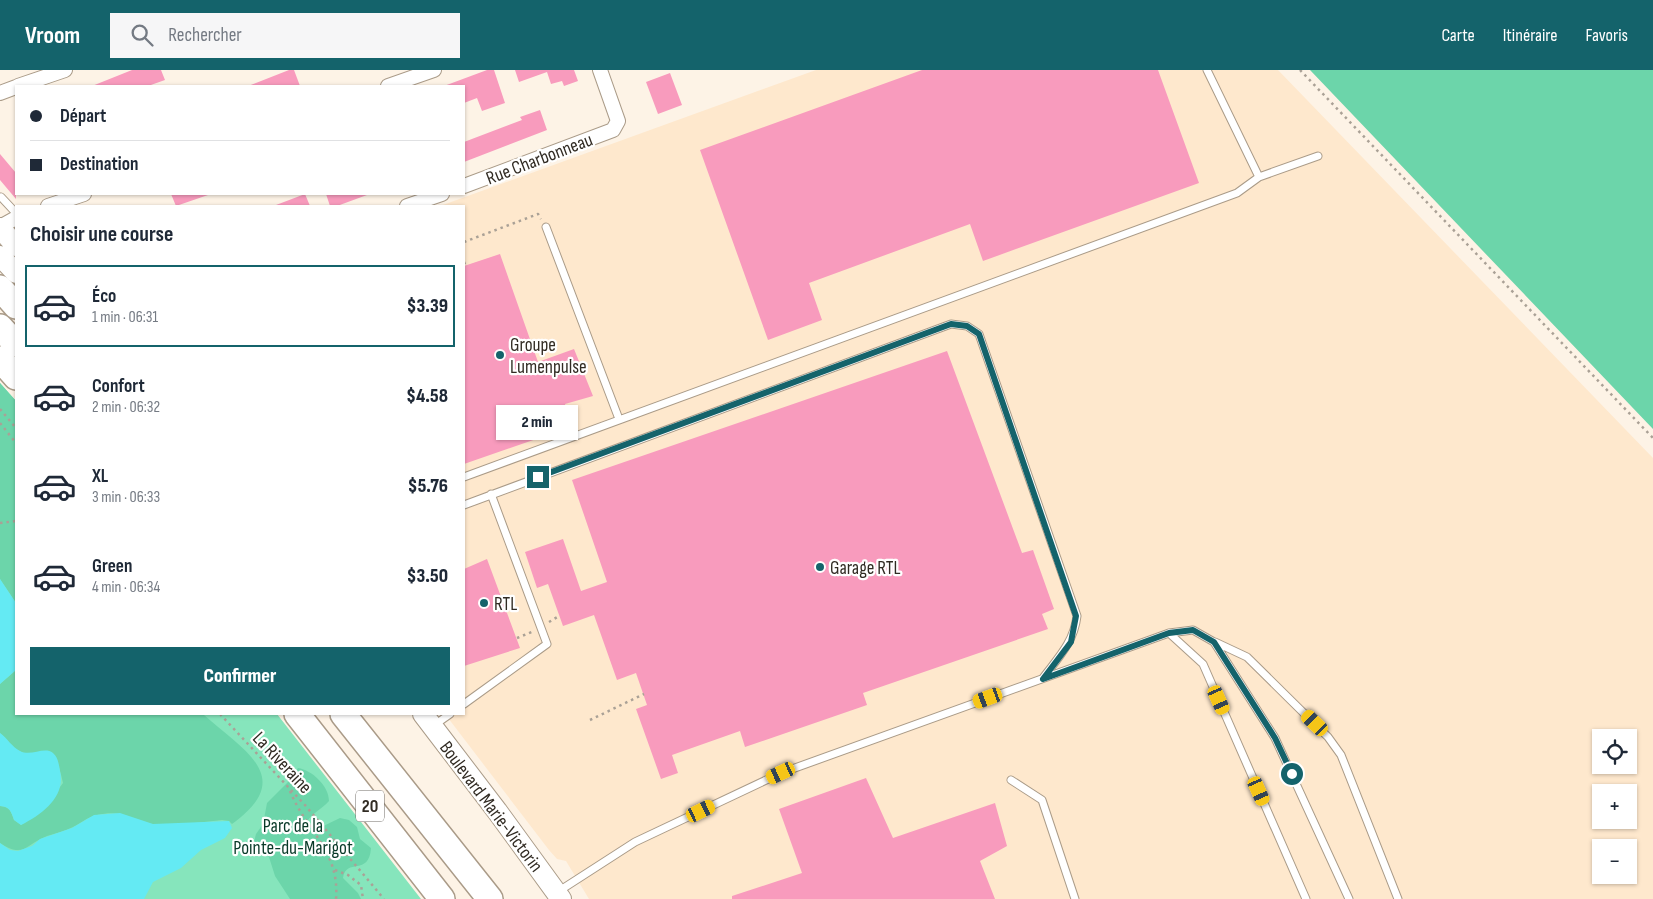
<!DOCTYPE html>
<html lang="fr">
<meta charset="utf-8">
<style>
:root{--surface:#fff;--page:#f6f6f7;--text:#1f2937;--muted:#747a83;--line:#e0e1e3;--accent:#14636b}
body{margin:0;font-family:"Sofia Sans Condensed",sans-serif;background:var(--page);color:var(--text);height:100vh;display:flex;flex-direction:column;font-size:19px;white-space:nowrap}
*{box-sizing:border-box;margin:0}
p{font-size:16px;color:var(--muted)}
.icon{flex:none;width:28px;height:28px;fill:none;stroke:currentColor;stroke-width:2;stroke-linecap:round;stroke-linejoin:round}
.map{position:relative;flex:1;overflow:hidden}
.panel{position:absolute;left:15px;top:135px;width:450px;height:510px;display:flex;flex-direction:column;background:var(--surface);border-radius:0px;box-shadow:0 1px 4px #0004}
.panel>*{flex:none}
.guide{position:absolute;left:15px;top:15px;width:450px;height:110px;border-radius:0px;box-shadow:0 1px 4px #0004;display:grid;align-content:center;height:110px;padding:0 15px;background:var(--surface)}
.tools{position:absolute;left:1592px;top:659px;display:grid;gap:10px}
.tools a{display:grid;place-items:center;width:45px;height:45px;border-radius:0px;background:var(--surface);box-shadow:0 1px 4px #0004;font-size:25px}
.end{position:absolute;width:22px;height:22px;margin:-11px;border:6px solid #14636b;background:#fff;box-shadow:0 0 0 2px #fff}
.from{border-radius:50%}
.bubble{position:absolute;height:35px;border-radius:0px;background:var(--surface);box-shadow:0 1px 4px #0004;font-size:16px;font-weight:800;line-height:35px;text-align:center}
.car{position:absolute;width:15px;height:30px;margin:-15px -8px;border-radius:6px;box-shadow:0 0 4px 1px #0007;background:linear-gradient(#f5c518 24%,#345 0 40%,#f5c518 0 76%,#345 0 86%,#f5c518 0)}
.guide b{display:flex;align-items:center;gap:18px;height:48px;font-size:19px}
.guide b+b{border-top:1px solid var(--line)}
.guide i{width:12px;height:12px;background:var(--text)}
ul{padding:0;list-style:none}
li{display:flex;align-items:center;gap:15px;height:82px;margin:0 10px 8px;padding:0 5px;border:2px solid transparent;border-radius:0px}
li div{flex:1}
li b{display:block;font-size:19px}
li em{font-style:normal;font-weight:800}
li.current{border-color:var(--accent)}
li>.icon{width:45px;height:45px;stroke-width:1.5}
h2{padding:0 15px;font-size:22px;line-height:60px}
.cta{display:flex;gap:10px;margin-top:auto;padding:10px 15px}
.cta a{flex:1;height:58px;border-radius:0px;background:var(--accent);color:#fff;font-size:20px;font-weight:800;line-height:58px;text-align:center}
header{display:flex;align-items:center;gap:30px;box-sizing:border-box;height:70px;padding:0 25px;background:var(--accent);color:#fff}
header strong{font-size:24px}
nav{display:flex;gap:28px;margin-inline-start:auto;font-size:18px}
.search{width:350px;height:45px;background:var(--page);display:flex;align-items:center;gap:12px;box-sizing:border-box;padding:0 18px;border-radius:0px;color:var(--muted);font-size:19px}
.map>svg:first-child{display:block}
</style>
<header>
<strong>Vroom</strong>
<div class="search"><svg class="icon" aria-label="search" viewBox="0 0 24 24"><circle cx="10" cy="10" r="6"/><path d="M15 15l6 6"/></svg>Rechercher</div>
<nav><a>Carte</a><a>Itinéraire</a><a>Favoris</a></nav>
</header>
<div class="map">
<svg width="1653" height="829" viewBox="0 0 1653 829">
<rect width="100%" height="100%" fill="#fdf3e6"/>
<path fill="#fee8cd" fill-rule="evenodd" d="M816 0H1278L1653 388V829H589L566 791 557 789 549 780 445 644H464V136H440ZM1601 668H1629V695H1601ZM1601 722H1629V750H1601ZM1601 778H1629V805H1601Z"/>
<path fill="#86e5bc" d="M0 313 16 331V644H277L421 829H33L0 791Z"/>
<path fill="#6cd5aa" d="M1310 0H1653V359Z
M0 313 16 331V533L0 509Z
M16 600V644L204 645C244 681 297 707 232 754L229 751 222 750C201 752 172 757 152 754 130 750 123 739 97 745 88 747 81 753 73 757 65 761 56 763 47 766 26 774 24 789 0 773V736C10 737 11 741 14 750L21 755 42 741 63 713C51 659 48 694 21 682 12 678 7 669 0 663V614Z
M298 698C312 700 329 716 329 731 322 739 309 745 305 755L313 761 340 748 349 750 357 757 360 769 371 778C369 807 346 787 343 808L358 823 361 829H290L275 806 269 787 254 772 256 764 263 754 267 733 288 712Z"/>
<path fill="#64eaf3" d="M0 509 16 533V600L0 614Z
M0 663C7 668 12 677 20 681 31 687 44 676 53 683 58 687 59 695 60 701 66 726 43 744 21 755L14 750C11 741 10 737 0 736Z
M120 743 153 754 229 751 232 758 225 768 201 780 181 798 153 812 144 829H0V773L10 780 18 781 32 776 40 769 72 758 94 745Z"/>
<path fill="#f89bbd" d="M132 0H161L165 10 148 16H92Z
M289 0H294L300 16H248Z
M487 0H494L505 33 482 41 477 28 464 33V16H444Z
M515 0H574L578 11 564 16 562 11 551 14 547 2 519 12Z
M922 0H1158L1199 113 983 191 970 154 809 213 822 250 768 270 700 80Z
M670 3 682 35 658 44 646 12Z
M540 40 547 60 464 92V72L522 50 520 47Z
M0 84 16 103V129L0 110Z
M171 124H207L208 125 176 136Z
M305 124 310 136H277L276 135Z
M326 124H367V125L337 136H330Z
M500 184 538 292 574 279 593 326 565 334 571 357 464 394V196Z
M947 281 1022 483 1033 480 1054 539 1042 544 1048 559 863 623 867 635 745 677 740 661 672 685 678 703 661 709 636 639 647 635 636 603 617 610 594 545 563 556 548 514 537 518 525 482 563 469 581 521 607 512 572 410Z
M487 489 520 578 464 596V499Z
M866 708 893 768 995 733 1007 776 980 791 995 829H732V826L802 803 779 739Z"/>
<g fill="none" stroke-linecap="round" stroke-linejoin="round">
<defs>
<path id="lane" d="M1259 107 1318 86
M1 127 16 143
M546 157 619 349
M464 407 1237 123 1259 107 1207 0
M464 435 951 254 967 256 979 264 1077 546C1074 572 1058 588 1043 608
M1169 563 1203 594 1306 829
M1215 572 1247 587 1328 667 1341 685 1398 829
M464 634 547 574 491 424
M433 656 450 644
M1011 710 1042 730 1075 829
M559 821 635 772 781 703 1169 563 1193 560 1214 572 1275 668 1349 829"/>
<path id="street" d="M18 16 65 0
M388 16 434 0
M0 23 16 17
M464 116 613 60 618 51 600 0
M48 136 84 124
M407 136 442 124
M0 157 16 148"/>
<path id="secondary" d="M0 158 16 176
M0 186 16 203
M423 644 497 741 561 829"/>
<path id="highway" d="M0 218 16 236
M0 257 16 274
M0 289 16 307
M297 644 442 829
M343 644 490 829"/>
</defs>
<use href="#lane" stroke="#aa9b88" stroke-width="9"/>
<use href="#street" stroke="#aa9b88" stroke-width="16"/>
<use href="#secondary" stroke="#aa9b88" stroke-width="22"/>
<use href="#highway" stroke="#aa9b88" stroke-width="28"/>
<path stroke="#aaa196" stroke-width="2.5" stroke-dasharray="2.5 4" stroke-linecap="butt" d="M1300 0 1653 368
M464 172 538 144 541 149
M464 192 465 195
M0 339 16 358
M0 353 16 373
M0 453 16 451
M549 552 559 546
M517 568 534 561
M220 644 305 735 384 829
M590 650 644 624
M290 721C306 761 340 781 336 829
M335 800 348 805 361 815 363 829"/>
<use href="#lane" stroke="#fff" stroke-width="7"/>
<use href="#street" stroke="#fff" stroke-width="14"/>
<use href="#secondary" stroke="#fff" stroke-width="20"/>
<use href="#highway" stroke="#fff" stroke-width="25"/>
</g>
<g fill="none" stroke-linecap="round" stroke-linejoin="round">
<path stroke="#14636b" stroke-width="6" d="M538 407 951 254 967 256 979 264 1076 546 1071 572 1043 609 1169 563 1193 560 1214 572 1275 668 1292 704"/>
</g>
<g fill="#14636b" stroke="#fff" stroke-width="2">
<circle cx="500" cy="285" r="5"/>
<circle cx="820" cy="497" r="5"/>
<circle cx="484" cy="533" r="5"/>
</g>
<g text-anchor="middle" stroke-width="4.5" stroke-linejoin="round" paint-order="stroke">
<rect fill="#fff" stroke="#6f6b65" stroke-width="1" x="356" y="720.5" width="28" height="31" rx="4"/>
<g font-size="18" font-weight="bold" fill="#312b23">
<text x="370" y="742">20</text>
</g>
<g font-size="19" fill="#312b23" stroke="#fff">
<text transform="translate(539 88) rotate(-21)" y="7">Rue Charbonneau</text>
<text transform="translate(283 692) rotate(47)" y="7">La Riveraine</text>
<text transform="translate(492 736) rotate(53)" y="7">Boulevard Marie-Victorin</text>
</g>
<g font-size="19" fill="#312b23" stroke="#fff" text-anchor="start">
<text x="510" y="281">Groupe<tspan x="510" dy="22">Lumenpulse</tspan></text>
<text x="830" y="504">Garage RTL</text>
<text x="494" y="540">RTL</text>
</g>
<g font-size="19" fill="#083928" stroke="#fff">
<text x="293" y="762">Parc de la<tspan x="293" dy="22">Pointe-du-Marigot</tspan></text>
</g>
</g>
</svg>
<div class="tools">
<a><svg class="icon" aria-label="locate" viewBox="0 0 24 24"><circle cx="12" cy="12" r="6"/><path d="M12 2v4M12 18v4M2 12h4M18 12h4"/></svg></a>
<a>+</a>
<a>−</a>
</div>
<i class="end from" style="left:1292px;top:704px"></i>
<i class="end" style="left:538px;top:407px"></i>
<div class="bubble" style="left:496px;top:335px;width:82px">2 min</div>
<i class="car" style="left:988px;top:628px;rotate:250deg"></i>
<i class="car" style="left:1219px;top:630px;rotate:156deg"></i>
<i class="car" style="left:1315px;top:653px;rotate:314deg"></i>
<i class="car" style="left:781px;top:703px;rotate:245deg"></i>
<i class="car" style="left:1259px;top:721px;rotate:156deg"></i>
<i class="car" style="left:701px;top:741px;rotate:64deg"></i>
<div class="guide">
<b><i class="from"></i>Départ</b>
<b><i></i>Destination</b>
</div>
<section class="panel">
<h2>Choisir une course</h2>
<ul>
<li class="current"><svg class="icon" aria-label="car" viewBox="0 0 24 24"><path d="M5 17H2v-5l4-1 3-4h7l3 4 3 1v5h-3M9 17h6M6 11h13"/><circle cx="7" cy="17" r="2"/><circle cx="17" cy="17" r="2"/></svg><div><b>Éco</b><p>1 min · 06:31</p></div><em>$3.39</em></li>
<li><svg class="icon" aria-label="car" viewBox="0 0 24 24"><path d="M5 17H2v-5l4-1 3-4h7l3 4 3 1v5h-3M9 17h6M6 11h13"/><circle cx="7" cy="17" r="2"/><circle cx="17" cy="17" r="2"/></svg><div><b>Confort</b><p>2 min · 06:32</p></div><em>$4.58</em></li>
<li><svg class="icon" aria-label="car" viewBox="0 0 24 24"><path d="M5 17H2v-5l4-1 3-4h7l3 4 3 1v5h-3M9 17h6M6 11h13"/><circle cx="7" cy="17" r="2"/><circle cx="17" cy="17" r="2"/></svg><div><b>XL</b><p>3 min · 06:33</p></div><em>$5.76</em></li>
<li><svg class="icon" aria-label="car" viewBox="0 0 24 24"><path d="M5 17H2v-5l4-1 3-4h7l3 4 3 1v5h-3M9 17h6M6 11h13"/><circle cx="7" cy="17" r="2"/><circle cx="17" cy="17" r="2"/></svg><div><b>Green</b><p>4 min · 06:34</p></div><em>$3.50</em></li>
</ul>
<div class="cta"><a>Confirmer</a></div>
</section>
</div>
